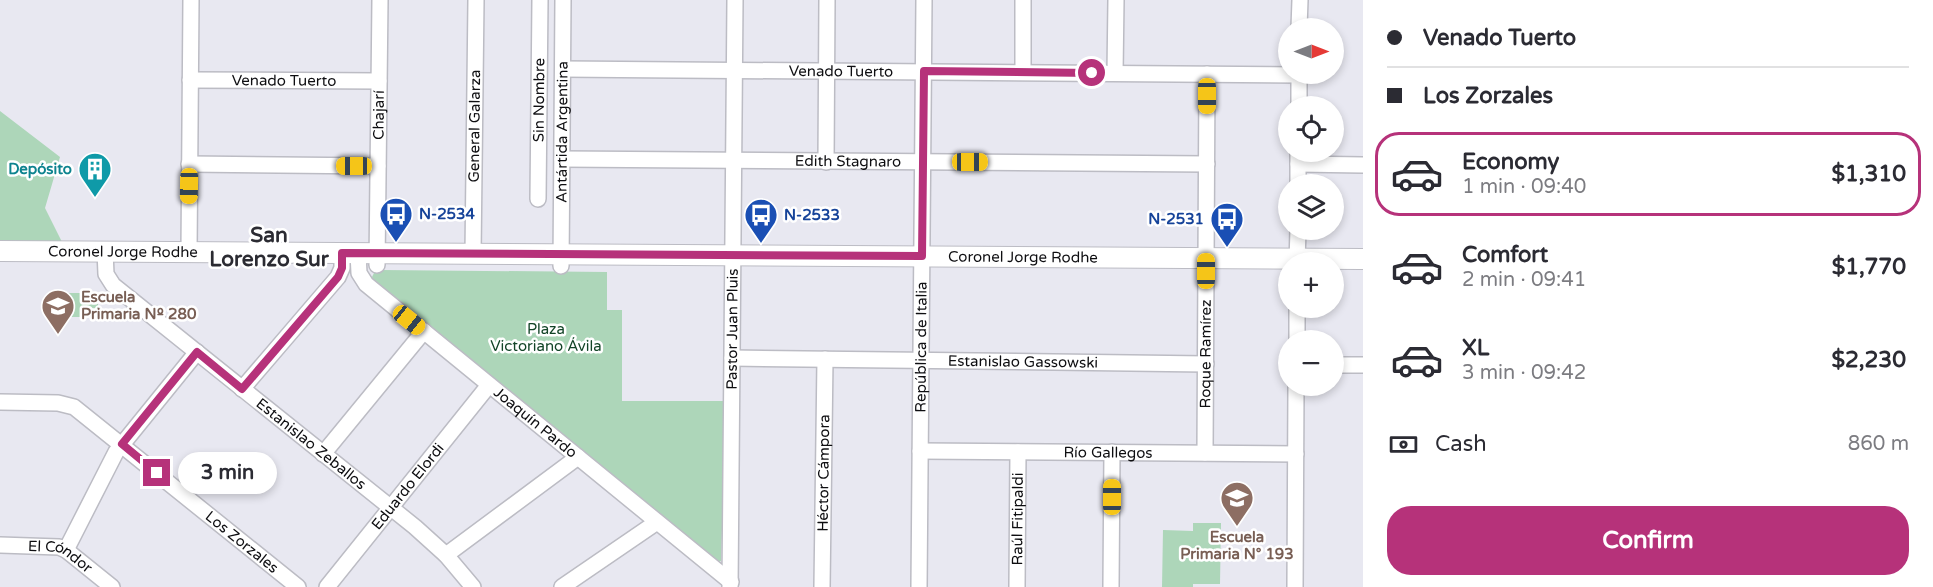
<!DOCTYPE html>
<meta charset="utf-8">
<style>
:root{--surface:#fff;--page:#f7f7f7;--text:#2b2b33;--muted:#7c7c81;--line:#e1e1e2;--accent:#b6327a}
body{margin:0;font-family:"Varela Round",sans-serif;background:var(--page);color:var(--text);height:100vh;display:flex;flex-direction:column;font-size:22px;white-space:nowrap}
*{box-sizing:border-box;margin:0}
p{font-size:20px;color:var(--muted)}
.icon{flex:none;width:33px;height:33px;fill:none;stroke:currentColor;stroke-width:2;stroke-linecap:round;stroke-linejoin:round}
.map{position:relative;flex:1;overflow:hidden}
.details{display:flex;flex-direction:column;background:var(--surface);width:570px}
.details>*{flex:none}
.banner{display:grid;align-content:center;height:132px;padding:0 24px;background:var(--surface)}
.needle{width:39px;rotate:90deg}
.fabs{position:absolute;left:1278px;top:18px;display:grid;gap:12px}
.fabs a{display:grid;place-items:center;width:66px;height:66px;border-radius:50%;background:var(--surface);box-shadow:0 3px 9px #0003;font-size:30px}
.end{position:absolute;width:27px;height:27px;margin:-14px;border:8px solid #b6327a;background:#fff;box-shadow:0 0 0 3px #fff}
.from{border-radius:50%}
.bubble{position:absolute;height:42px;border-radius:21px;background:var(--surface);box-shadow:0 3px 9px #0003;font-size:20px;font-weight:700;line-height:42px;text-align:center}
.car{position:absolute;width:18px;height:36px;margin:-18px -9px;border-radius:8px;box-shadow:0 0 4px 2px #0007;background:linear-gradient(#f5c518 24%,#345 0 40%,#f5c518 0 76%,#345 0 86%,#f5c518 0)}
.banner b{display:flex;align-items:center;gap:21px;height:57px;font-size:22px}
.banner b+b{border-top:2px solid var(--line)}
.banner i{width:15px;height:15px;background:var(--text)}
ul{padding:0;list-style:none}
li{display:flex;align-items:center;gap:18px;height:84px;margin:0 12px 9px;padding:0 12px;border:3px solid transparent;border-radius:24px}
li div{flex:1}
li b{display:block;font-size:22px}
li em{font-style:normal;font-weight:700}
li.active{border-color:var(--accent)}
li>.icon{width:54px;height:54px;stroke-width:1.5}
.pay{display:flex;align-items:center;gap:15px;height:66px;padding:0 24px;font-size:22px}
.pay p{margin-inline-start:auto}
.action{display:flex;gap:12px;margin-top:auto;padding:12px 24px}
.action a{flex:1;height:69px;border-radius:24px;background:var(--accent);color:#fff;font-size:24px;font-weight:700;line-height:69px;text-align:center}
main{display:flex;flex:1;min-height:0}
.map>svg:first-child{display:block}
</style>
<main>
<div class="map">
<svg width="1363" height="587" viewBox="0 0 1363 587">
<rect width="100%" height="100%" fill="#e8e8f1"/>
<path fill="#add6b9" d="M0 111 60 157 45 208 62 242 0 245Z
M381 270 607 272V310H622V401H726L721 561 717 562 373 281 372 277 374 273Z
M51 293H98V317H51Z
M1193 523H1221L1220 584H1193V587H1162L1163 530 1193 531Z"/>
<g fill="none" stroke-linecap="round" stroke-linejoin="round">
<defs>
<g id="minor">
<path d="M1299 28 1300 0"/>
<path id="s1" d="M563 69 1299 75"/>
<path d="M1023 72V0"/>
<path d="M1115 73 1116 0"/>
<path id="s2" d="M190 80 379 81"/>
<path d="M1299 106V74"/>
<path id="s3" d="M562 159 1207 164"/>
<path d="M826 162 827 0"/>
<path d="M189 164 378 166"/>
<path d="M1298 164 1363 165"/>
<path d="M1298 184V152"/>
<path id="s4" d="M538 199 540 0"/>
<path id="s5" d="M105 251 106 274 113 285 415 527 446 555 473 587"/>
<path d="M189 252 191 0"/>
<path id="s6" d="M358 253 359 273 366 284 731 582"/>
<path id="s7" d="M473 254 476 0"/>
<path d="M1297 262 1298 230"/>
<path id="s8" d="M377 265 380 0"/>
<path id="s9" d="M561 266 563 0"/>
<path d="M1297 340V308"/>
<path id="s10" d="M732 358 1206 364"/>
<path d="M1334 365H1363"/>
<path d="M242 389 338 277 342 268V253"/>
<path id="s11" d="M0 402 58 403 74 407 298 587"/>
<path id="s12" d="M920 451 1296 454"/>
<path id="s13" d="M1205 453 1207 74"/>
<path d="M323 454 424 331"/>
<path id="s14" d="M0 545 59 547 66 550 112 587"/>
<path d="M66 550 116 452 197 352"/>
<path d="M446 555 578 457"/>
<path id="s15" d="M327 587 489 385"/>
<path d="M562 587 657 522"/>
<path id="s16" d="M730 587 735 0"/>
<path id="s17" d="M822 587 825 359"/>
<path id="s18" d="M919 587 924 0"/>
<path id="s19" d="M1017 587 1018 452"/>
<path d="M1111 587 1112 452"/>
<path d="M1295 587 1296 386"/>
</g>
<g id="major">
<path id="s20" d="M0 251 1363 259"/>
</g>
</defs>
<use href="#minor" stroke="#bcbcc4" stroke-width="18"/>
<use href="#major" stroke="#bcbcc4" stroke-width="22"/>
<use href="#minor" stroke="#fff" stroke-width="15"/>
<use href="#major" stroke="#fff" stroke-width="20"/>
</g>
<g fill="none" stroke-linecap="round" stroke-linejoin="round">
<path stroke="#b6327a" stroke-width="8" d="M157 473 122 444 197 352 242 389 338 277 342 268V253L922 256 924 71 1092 73"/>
</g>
<defs>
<symbol id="building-pin" viewBox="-11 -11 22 30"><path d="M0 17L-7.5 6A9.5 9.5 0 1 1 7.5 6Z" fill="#0f9aa8" stroke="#fff"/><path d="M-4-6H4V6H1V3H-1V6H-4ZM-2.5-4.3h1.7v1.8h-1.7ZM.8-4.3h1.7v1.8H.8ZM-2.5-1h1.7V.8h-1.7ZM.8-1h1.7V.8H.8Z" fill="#fff"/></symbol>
<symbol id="bus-pin" viewBox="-11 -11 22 30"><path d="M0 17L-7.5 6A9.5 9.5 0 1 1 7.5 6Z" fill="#1a4fb4" stroke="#fff"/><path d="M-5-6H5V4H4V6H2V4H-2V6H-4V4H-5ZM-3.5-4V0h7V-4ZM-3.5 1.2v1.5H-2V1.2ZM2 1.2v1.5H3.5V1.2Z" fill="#fff"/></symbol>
<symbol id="school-pin" viewBox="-11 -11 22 30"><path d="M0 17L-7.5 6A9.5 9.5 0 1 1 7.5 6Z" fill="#8d6e63" stroke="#fff"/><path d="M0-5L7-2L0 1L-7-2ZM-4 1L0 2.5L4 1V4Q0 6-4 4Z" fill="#fff"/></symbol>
</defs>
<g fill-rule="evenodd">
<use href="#building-pin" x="76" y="150" width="38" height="52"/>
<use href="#bus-pin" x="377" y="195" width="38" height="52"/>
<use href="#bus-pin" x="742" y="196" width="38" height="52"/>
<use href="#bus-pin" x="1208" y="200" width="38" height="52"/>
<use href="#school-pin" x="39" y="287" width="38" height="52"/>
<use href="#school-pin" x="1218" y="479" width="38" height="52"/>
</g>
<g text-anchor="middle" stroke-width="5" stroke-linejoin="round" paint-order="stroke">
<g font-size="15" fill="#0e0e11" stroke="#fff">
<text dy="5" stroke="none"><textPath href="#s1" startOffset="278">Venado Tuerto</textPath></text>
<text dy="5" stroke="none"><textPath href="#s2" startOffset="94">Venado Tuerto</textPath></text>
<text dy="5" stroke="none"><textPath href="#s4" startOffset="99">Sin Nombre</textPath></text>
<text dy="5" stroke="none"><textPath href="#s8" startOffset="150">Chajarí</textPath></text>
<text dy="5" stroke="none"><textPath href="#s7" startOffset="128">General Galarza</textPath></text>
<text dy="5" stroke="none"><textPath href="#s9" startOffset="134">Antártida Argentina</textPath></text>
<text dy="5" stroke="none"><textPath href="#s3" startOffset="286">Edith Stagnaro</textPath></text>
<text dy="5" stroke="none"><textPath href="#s20" startOffset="123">Coronel Jorge Rodhe</textPath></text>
<text dy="5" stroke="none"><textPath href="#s20" startOffset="1023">Coronel Jorge Rodhe</textPath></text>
<text dy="5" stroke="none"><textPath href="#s16" startOffset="258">Pastor Juan Pluis</textPath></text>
<text dy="5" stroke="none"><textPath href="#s18" startOffset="240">República de Italia</textPath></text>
<text dy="5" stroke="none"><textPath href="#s13" startOffset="99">Roque Ramírez</textPath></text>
<text dy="5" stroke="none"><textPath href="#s10" startOffset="291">Estanislao Gassowski</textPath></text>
<text dy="5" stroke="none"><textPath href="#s6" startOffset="252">Joaquín Pardo</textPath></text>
<text dy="5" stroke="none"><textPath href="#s5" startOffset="290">Estanislao Zeballos</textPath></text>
<text dy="5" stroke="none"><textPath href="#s12" startOffset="188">Río Gallegos</textPath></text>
<text dy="5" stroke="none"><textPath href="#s17" startOffset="114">Héctor Cámpora</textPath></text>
<text dy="5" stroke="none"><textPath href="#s15" startOffset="129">Eduardo Elordi</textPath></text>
<text dy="5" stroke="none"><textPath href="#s19" startOffset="68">Raúl Fitipaldi</textPath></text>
<text dy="5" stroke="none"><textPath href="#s11" startOffset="290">Los Zorzales</textPath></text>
<text dy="5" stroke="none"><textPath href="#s14" startOffset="63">El Cóndor</textPath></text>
</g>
<g font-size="15" font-weight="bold" fill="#0d838f" stroke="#fff" text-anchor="end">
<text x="72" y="174">Depósito</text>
</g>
<g font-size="15" font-weight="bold" fill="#164399" stroke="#fff" text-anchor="start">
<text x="419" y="219">N-2534</text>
<text x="784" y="220">N-2533</text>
<text x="1204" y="224" text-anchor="end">N-2531</text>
</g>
<g font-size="15" font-weight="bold" fill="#785e54" stroke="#fff" text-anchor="start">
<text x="81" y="302">Escuela<tspan x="81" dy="17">Primaria Nº 280</tspan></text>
<text x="1237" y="542" text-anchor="middle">Escuela<tspan x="1237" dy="17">Primaria N° 193</tspan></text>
</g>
<g font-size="15" fill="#124427" stroke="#fff">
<text x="546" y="334">Plaza<tspan x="546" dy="17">Victoriano Ávila</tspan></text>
</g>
<g font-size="21" font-weight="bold" fill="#2b2b32" stroke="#fff">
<text x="269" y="242">San<tspan x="269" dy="24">Lorenzo Sur</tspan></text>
</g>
</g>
</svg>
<div class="fabs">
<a><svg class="needle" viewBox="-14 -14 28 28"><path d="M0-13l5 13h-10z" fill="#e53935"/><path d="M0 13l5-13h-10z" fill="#7c7c81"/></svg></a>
<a><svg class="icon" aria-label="locate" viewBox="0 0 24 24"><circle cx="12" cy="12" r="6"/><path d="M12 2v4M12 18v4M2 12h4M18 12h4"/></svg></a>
<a><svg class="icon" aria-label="layers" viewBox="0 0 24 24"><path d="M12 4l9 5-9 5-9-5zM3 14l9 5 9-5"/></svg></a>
<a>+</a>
<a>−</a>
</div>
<i class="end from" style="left:1092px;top:73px"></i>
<i class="end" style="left:157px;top:473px"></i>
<div class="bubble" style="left:178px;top:452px;width:99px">3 min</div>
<i class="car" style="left:1207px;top:96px;rotate:180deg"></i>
<i class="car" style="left:970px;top:162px;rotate:90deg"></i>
<i class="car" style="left:354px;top:166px;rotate:270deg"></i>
<i class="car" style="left:189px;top:186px;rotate:181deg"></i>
<i class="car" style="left:1206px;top:271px;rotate:0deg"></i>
<i class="car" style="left:409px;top:320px;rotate:129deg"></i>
<i class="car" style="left:1112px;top:497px;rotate:0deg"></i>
</div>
<section class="details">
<div class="banner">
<b><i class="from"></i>Venado Tuerto</b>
<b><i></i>Los Zorzales</b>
</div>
<ul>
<li class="active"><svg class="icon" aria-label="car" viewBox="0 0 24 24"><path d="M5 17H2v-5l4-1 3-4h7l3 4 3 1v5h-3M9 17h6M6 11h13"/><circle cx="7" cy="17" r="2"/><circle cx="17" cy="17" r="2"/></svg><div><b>Economy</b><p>1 min · 09:40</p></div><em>$1,310</em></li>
<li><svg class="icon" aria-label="car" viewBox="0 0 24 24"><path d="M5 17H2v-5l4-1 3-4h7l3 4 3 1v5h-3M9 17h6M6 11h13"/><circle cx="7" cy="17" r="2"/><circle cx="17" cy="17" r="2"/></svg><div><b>Comfort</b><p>2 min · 09:41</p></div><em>$1,770</em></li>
<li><svg class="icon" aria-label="car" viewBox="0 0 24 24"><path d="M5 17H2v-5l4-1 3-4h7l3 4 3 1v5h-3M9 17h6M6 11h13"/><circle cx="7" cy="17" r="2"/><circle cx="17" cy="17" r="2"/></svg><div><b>XL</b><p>3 min · 09:42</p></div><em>$2,230</em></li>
</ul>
<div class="pay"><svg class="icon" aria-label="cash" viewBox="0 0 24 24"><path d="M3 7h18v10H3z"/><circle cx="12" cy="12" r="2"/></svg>Cash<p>860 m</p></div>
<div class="action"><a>Confirm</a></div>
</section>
</main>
